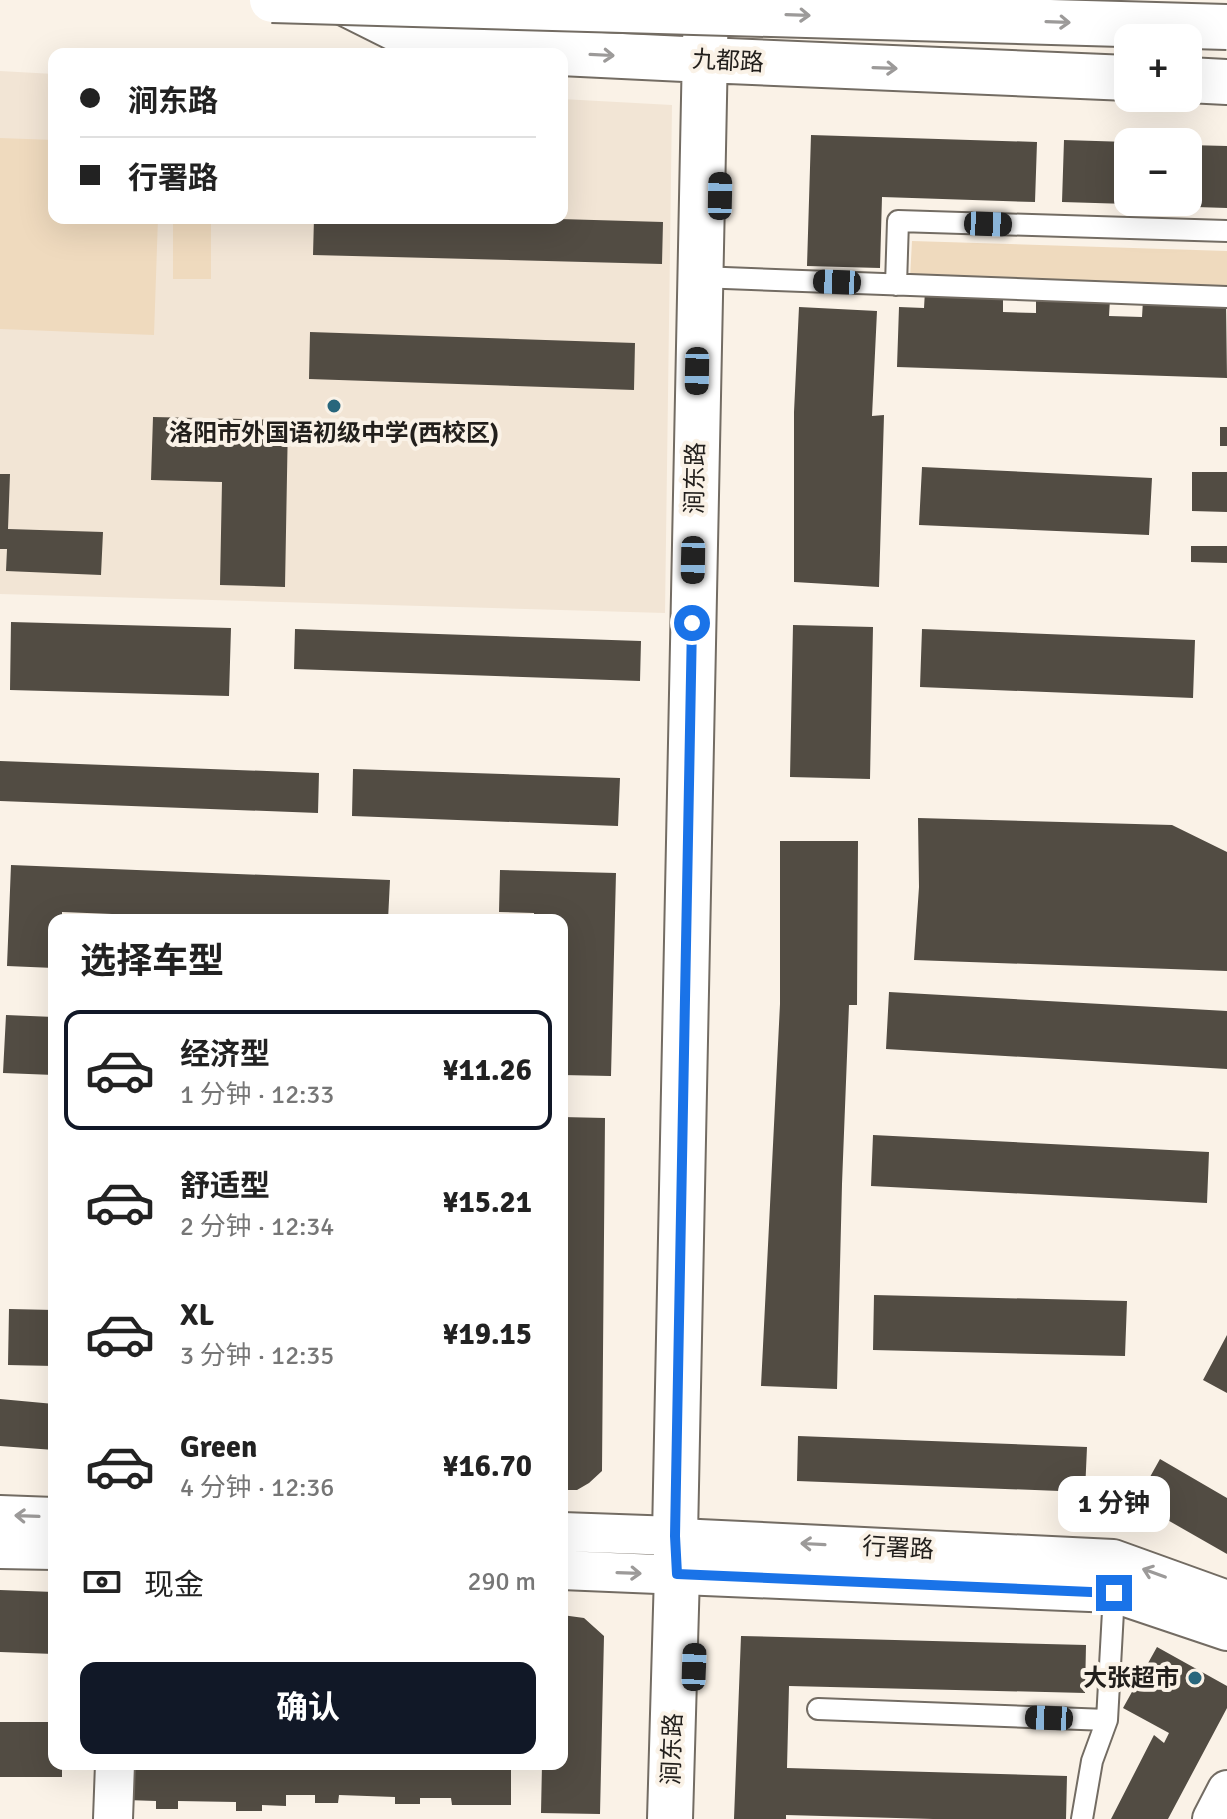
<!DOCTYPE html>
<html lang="zh">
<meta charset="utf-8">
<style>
:root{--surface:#fff;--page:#f2f2f2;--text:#222;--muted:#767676;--line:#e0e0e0;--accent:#111827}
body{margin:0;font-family:Signika,"Noto Sans SC",sans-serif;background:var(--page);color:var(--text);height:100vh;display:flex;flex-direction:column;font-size:30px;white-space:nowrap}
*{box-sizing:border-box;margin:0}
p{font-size:26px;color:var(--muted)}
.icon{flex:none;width:44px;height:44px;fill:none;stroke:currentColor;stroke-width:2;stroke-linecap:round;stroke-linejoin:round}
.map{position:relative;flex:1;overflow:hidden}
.side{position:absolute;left:48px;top:914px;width:520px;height:856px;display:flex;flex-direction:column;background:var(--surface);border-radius:16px;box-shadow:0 8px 32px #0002}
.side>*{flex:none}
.banner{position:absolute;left:48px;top:48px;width:520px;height:176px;border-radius:16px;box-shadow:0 8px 32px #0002;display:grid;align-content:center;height:176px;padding:0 32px;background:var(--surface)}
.tools{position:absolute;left:1114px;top:24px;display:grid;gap:16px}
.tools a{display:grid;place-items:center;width:88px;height:88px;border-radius:16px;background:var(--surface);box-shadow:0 8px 32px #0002;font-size:40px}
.end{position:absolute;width:36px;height:36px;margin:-18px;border:10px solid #1a73e8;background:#fff;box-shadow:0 0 0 4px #fff}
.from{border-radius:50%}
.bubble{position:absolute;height:56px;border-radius:16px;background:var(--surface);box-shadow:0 8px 32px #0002;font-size:26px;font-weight:700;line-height:56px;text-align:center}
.car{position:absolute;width:24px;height:48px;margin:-24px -12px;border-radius:10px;box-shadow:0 0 6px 2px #0007;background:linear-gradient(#222 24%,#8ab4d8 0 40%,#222 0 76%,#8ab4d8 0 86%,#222 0)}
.banner b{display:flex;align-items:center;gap:28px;height:76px;font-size:30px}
.banner b+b{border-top:2px solid var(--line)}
.banner i{width:20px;height:20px;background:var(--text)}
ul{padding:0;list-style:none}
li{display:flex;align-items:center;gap:24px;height:120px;margin:0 16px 12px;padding:0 16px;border:4px solid transparent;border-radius:16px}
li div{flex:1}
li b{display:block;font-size:30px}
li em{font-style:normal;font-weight:700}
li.active{border-color:var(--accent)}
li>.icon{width:72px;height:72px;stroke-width:1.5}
h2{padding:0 32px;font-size:36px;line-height:96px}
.pay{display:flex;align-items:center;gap:20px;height:88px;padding:0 32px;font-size:30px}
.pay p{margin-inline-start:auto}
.primary-button{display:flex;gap:16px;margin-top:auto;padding:16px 32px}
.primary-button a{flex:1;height:92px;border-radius:16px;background:var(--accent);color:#fff;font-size:32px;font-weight:700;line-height:92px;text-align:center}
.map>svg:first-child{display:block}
</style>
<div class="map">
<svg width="1227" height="1819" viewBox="0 0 1227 1819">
<rect width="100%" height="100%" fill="#faf2e7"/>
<path fill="#f2e5d5" d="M0 71 54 74V218H562V99L672 105 665 613 0 594Z"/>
<path fill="#efdabe" d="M0 138 54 140V218H158L154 335 0 329Z
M173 218H211V279H173Z
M912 241 1227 251V288L910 278Z"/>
<path fill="#524c43" d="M811 135 1037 142 1035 202 882 197 880 268 807 266Z
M1064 140 1128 142V204L1062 202Z
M1188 145 1227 146V208L1134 205V202H1188Z
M314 218H525L663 222 662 264 313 255Z
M925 291 1003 295V312L1036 313V296L1110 299 1109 316 1142 317 1143 300 1226 303 1227 378 897 367 899 307 924 308Z
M799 307 877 311 872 416 884 415 879 587 794 582V412Z
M310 332 635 343 634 390 309 379Z
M153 417 288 420 285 587 220 585 222 482 151 480Z
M1220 427H1227V446H1220Z
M922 467 1152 478 1149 535 919 525Z
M1192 472H1227V512L1192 511Z
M0 474H10L8 529 103 532 101 575 6 571 7 549H0Z
M1191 546H1227V563L1191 562Z
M11 622 231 628 229 696 10 690Z
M793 625 873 627 870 779 790 777Z
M295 629 641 641 640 681 294 669Z
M922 629 1195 640 1193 698 920 687Z
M0 761 319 773 318 813 0 801Z
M353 769 620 778 618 826 352 816Z
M918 818 1172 825 1227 852V971L914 960 919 887Z
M780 841H858L857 1005H849L842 1184 837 1389 761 1386 780 1004Z
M11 865 390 880 388 920H262L62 912V920H54V968L7 966Z
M500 870 616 873 611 1076 562 1075V920H534V913L499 912Z
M889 992 1227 1011V1069L886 1049Z
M6 1015 54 1017V1075L3 1073Z
M562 1117 605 1118 602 1471 589 1483 577 1490H562Z
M873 1135 1209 1152 1207 1203 871 1186Z
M874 1295 1127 1301 1125 1356 873 1350Z
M9 1309 54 1310V1366L8 1365Z
M1227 1335V1393L1203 1380Z
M0 1399 54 1404V1450L0 1446Z
M798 1436 1087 1447 1085 1492 797 1481Z
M1160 1459 1227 1498V1554L1136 1502Z
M0 1590 54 1592V1654L0 1652Z
M562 1615 584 1618 604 1636 600 1814 541 1813 542 1764H562Z
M741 1636 1086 1645 1085 1693 789 1686 787 1768 1067 1776 1066 1819H933L786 1815V1819H734Z
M1157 1647 1227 1686V1708L1168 1819H1111L1154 1735 1164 1743 1169 1733 1123 1708Z
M0 1722H54V1764H62V1777H0Z
M127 1764H511V1805H452L451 1798H420V1804H395V1797L339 1795 338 1803H315V1795H286V1806L262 1805V1811H236V1802L178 1801V1809H156V1801L127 1800Z"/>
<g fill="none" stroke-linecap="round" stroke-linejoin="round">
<defs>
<path id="lane" d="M699 277 1227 297
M896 285 898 221 1227 231
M818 1709 1107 1720
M1082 1819 1092 1761 1107 1720 1114 1593"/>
<path id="street" d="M0 1515 54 1517
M562 1532 675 1536 699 1539 1113 1559 1227 1600
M0 1549 54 1550
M562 1570 1114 1593 1227 1631
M113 1819 115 1764
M1212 1819 1227 1790"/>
<path id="secondary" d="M339 0 433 47 705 60 1128 78
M1188 80 1227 82
M670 1819 677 1574 675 1536 706 0"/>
</defs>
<use href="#lane" stroke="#736c63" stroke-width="24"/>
<use href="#street" stroke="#736c63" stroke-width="42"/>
<use href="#secondary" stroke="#736c63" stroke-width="48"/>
<use href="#lane" stroke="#fff" stroke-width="20"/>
<use href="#street" stroke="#fff" stroke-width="38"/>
<use href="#secondary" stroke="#fff" stroke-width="44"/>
<defs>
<path id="primary-bridge" d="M272 0 1227 27"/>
</defs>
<use href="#primary-bridge" stroke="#736c63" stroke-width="48" stroke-linecap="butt"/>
<use href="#primary-bridge" stroke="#fff" stroke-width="44"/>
</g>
<defs><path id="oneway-shaft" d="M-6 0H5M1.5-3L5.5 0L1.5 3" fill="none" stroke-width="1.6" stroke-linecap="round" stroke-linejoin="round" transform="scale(2)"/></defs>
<g stroke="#9c9a99">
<use href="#oneway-shaft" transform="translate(798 15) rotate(2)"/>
<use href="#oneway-shaft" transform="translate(1058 22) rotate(2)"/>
<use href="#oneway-shaft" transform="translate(602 55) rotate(3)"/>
<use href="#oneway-shaft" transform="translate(885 68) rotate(2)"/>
<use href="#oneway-shaft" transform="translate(27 1516) rotate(-178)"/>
<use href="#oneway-shaft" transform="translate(813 1544) rotate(-177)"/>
<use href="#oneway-shaft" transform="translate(629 1573) rotate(2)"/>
<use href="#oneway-shaft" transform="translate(1154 1573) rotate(-160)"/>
</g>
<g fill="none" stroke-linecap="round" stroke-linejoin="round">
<path stroke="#1a73e8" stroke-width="10" d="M692 623 675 1536 677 1574 1114 1593"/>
</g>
<g fill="#28667c" stroke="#faf2e7" stroke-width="3">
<circle cx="334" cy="406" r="8"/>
<circle cx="1195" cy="1678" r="8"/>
</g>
<g text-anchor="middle" stroke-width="8" stroke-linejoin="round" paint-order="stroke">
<g font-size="24" fill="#221f1c" stroke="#faf2e7">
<text transform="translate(728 61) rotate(3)" y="8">九都路</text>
<text transform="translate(695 478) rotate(-89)" y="8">涧东路</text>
<text transform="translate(898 1548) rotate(3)" y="8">行署路</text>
<text transform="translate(672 1749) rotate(-88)" y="8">涧东路</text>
</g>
<g font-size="24" font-weight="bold" fill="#221f1c" stroke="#faf2e7">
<text x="334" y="441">洛阳市外国语初级中学(西校区)</text>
<text x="1179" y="1686" text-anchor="end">大张超市</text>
</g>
</g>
</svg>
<div class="tools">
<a>+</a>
<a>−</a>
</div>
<i class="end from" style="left:692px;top:623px"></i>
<i class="end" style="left:1114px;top:1593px"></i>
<div class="bubble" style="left:1058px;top:1476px;width:112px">1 分钟</div>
<i class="car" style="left:720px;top:196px;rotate:1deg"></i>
<i class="car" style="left:988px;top:224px;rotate:92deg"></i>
<i class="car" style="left:837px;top:282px;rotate:272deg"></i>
<i class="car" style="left:697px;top:371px;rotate:181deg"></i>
<i class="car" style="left:693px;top:560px;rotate:181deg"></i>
<i class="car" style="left:694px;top:1667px;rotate:2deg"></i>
<i class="car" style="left:1049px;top:1718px;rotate:272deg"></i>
<div class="banner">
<b><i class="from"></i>涧东路</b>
<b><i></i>行署路</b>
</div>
<section class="side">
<h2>选择车型</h2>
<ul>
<li class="active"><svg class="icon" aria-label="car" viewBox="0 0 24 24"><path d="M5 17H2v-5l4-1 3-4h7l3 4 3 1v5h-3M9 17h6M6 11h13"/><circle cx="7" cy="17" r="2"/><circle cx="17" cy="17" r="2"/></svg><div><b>经济型</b><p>1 分钟 · 12:33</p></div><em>¥11.26</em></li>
<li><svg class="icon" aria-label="car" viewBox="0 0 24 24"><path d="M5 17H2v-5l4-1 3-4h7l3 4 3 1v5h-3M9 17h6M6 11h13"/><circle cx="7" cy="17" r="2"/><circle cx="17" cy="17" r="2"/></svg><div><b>舒适型</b><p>2 分钟 · 12:34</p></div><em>¥15.21</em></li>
<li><svg class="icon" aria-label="car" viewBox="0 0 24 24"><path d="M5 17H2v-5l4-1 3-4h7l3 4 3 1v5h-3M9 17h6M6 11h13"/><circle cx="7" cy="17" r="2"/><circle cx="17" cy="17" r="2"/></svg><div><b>XL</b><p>3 分钟 · 12:35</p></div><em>¥19.15</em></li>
<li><svg class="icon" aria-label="car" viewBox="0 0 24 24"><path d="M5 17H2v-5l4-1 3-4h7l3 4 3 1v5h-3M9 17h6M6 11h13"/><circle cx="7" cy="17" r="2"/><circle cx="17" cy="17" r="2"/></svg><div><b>Green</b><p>4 分钟 · 12:36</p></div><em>¥16.70</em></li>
</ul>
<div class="pay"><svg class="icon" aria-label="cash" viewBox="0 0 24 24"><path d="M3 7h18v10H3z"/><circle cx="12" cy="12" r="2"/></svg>现金<p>290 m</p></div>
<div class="primary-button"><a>确认</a></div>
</section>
</div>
